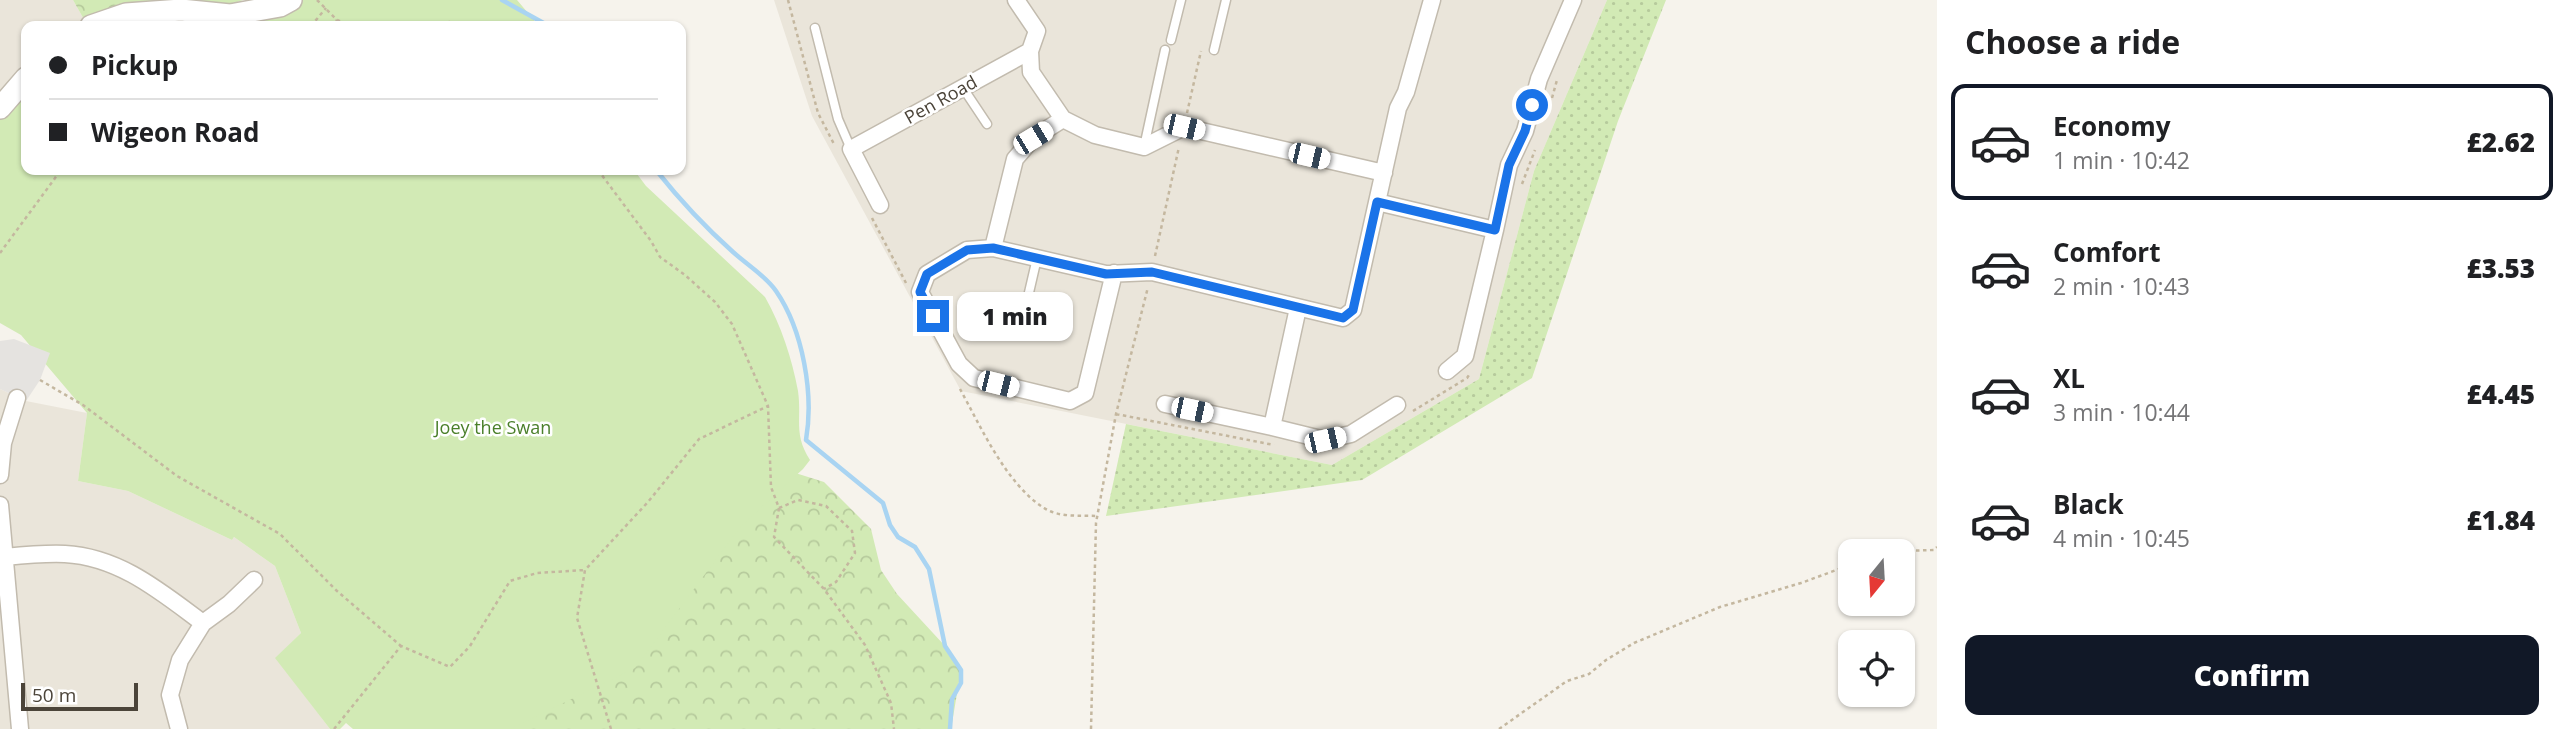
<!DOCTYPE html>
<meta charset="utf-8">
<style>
:root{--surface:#fff;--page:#f2f2f2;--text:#202124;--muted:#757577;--line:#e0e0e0;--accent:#111827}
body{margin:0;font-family:"Open Sans",sans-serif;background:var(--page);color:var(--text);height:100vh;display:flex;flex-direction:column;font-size:26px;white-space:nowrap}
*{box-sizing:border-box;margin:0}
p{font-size:23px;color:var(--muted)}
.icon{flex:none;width:38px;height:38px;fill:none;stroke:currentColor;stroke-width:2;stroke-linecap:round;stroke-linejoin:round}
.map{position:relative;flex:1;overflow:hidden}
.side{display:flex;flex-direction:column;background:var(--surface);width:630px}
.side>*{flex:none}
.top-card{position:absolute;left:21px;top:21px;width:665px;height:154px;border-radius:14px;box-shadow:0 2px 5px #0004;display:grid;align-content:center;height:154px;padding:0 28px;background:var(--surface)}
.needle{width:46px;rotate:198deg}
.controls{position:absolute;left:1838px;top:539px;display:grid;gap:14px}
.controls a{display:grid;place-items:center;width:77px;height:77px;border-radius:14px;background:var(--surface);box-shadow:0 2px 5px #0004;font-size:35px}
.scale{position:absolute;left:21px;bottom:18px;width:117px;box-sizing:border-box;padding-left:7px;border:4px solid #4b4439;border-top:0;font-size:19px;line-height:24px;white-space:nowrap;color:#4b4439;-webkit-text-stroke:5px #fff;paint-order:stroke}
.end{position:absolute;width:32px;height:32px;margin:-16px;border:9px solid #1a73e8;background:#fff;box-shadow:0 0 0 4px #fff}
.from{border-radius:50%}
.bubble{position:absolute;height:49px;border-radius:14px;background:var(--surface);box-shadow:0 2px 5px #0004;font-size:23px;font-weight:800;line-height:49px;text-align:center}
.car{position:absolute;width:21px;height:42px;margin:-21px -10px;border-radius:9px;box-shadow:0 0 5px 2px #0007;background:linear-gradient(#fff 24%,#345 0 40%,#fff 0 76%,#345 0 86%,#fff 0)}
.top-card b{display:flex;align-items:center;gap:24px;height:66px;font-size:26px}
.top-card b+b{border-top:2px solid var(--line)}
.top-card i{width:18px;height:18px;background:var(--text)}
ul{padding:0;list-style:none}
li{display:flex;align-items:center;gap:21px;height:116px;margin:0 14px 10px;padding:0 14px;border:4px solid transparent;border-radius:14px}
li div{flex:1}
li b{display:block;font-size:26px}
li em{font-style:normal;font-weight:800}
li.selected{border-color:var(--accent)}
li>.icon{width:63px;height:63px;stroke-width:1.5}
h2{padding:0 28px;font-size:32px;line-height:84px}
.cta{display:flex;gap:14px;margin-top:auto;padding:14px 28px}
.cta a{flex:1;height:80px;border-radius:14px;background:var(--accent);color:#fff;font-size:28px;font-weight:800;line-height:80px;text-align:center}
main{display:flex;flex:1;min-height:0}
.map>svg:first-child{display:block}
</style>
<main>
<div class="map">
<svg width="1937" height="729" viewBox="0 0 1937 729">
<defs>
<pattern id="grass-dots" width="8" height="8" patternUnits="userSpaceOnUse" patternTransform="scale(1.75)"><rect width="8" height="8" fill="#d2eab5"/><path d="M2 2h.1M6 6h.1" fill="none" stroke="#b6ca9c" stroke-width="1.8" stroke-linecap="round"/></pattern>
<pattern id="forest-crowns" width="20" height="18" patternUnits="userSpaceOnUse" patternTransform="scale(1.75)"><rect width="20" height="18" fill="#d2eab5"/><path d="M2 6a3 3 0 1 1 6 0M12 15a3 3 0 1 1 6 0" fill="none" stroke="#b6ca9c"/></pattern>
</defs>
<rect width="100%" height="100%" fill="#f6f3ec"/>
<path fill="#eae5da" d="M0 0H73L86 23V26H26V114L0 141Z
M774 0H1607L1534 171 1479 379 1332 465 961 391 812 116Z
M0 389 26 401 87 413 78 481 128 491 232 540 234 537 275 566 301 633 276 658 330 729H0Z"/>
<path fill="url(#grass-dots)" d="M1607 0H1666L1618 121 1532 378 1362 480 1106 516 1126 424 1332 465 1479 379 1534 171Z"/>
<path fill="url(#forest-crowns)" d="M73 0H243L216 9 211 26 86 23Z
M754 460 824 482 871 529 881 570 897 594 945 646 961 670 951 729H473Z"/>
<path fill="#d2eab5" d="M291 0H517L539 26H91Z
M26 78V170H634L646 186 765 297C781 325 792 359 798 391 802 419 793 434 810 460L803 469 741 526 635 668 510 729H353L346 723 340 729H330L275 658 301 633 275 566 234 537 232 540 128 491 78 481 87 413 21 335 0 323V108Z"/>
<path fill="#e5e3e0" d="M14 339 50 353 40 380 26 401 0 389V341Z"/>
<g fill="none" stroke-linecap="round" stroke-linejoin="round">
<path stroke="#a9d4f2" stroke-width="4.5" d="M502 0 549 26
M656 170C679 199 705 227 733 252 746 264 766 276 776 291 803 330 814 394 806 440L883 503 890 525 898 537 915 547 929 569 945 646 961 670V683L952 699 950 729"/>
<defs>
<path id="service" d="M815 28 838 119 851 149
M1171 40 1181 0
M1214 50 1226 0
M963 88 987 124
M1144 147 1165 50
M1021 327 1037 258"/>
<path id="minor" d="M1016 0 1037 31 1030 51 1031 72 1063 119 1095 135 1144 147 1184 127 1384 173
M1063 119 1033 138 1015 159 993 248 1106 274 1152 272 1343 318 1353 310 1398 108 1406 92 1432 0
M1377 202 1495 230 1465 356 1447 371
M880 205 851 149 1030 51
M1495 230 1509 165 1525 131 1539 79 1573 0
M993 248 967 250 927 274 920 292 959 364 974 378 1070 401 1085 393 1114 273
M1165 404 1272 427 1298 308
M1272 427 1325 440 1351 434 1397 405
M0 475 3 443 17 398
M0 505 20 729
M5 557C25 555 45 553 65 554 120 557 161 592 203 623
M179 729 170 695 180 660 203 623 229 604 254 580"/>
<path id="tertiary" d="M91 26 126 14 181 10 230 15 280 6 291 0
M0 108 26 78"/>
</defs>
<use href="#service" stroke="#c2bbae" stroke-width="11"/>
<use href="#minor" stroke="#c2bbae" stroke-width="19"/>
<use href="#tertiary" stroke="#c2bbae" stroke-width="24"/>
<path stroke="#c4b79f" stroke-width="2.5" stroke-dasharray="3.5 3.5" stroke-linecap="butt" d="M317 0 337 20 354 26
M788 0 818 113 835 146
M311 26 326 8
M331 26 337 20
M414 26 449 22 477 26
M1552 98 1557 80
M1187 113 1201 51
M598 170 651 241 660 257 685 275 715 302 732 324 768 406 771 487 779 508 774 537 824 589 865 645 891 703 894 729
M1522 184 1535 150
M872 218 906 283
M0 253 61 170
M1155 256 1179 147
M40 380 83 405 177 476 280 534 337 591 401 646
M960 389C981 427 1006 484 1044 508 1059 518 1081 515 1097 516
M1413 411 1467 378 1469 375
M1116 414 1274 445
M779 508 798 500 826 506 852 531 855 553 836 582 824 589
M1902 551 1934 550 1937 547
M334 729 401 646 450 667 470 646 510 581 537 573 585 570
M611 729 577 618 585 570 648 502 699 439 768 406
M1091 729 1096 523 1116 414 1148 287
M1499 729 1567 681 1589 674 1606 660 1634 643 1720 607 1801 583 1850 565"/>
<use href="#service" stroke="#fff" stroke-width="8"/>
<use href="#minor" stroke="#fff" stroke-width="16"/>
<use href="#tertiary" stroke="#fff" stroke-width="21"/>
</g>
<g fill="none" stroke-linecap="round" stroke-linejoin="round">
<path stroke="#1a73e8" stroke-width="9" d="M933 316 920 292 927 274 967 250 993 248 1106 274 1152 272 1343 318 1353 310 1377 202 1495 230 1509 165 1525 131 1532 105"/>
</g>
<g text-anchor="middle" stroke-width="5" stroke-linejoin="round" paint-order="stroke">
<g font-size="18" fill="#4b4439" stroke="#fff">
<text transform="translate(941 100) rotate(-29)" y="6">Pen Road</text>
</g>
<g font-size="18" fill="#4a7f2a" stroke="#fff">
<text x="493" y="434">Joey the Swan</text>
</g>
</g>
</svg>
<div class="controls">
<a><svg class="needle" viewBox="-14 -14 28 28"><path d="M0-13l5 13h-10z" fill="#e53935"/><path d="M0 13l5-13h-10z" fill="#757577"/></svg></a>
<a><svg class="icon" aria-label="locate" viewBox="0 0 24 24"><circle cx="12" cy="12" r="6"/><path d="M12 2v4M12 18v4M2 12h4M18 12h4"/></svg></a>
</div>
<div class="scale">50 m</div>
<i class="end from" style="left:1532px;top:105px"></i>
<i class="end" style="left:933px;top:316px"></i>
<div class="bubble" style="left:957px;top:292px;width:116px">1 min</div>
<i class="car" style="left:1184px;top:127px;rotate:103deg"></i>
<i class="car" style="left:1033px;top:138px;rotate:59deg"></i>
<i class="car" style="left:1309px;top:156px;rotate:103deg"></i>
<i class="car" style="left:998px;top:384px;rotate:104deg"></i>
<i class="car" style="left:1192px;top:410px;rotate:102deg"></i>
<i class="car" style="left:1325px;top:440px;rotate:77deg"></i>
<div class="top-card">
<b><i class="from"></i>Pickup</b>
<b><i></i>Wigeon Road</b>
</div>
</div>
<section class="side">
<h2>Choose a ride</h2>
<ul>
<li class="selected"><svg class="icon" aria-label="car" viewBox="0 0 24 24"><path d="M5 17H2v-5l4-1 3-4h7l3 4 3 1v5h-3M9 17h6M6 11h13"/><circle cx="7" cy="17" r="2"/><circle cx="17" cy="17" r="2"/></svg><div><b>Economy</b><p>1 min · 10:42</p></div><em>£2.62</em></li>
<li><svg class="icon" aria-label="car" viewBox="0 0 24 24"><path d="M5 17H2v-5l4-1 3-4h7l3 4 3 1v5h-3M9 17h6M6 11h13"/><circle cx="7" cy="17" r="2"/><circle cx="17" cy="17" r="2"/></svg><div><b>Comfort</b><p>2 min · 10:43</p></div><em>£3.53</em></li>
<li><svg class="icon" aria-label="car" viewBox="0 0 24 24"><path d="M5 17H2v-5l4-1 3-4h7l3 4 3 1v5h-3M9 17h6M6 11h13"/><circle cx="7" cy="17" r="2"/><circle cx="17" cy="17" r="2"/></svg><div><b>XL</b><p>3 min · 10:44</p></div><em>£4.45</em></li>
<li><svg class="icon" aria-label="car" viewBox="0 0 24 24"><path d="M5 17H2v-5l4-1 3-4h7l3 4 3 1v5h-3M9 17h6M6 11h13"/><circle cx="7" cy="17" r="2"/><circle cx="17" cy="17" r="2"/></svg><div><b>Black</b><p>4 min · 10:45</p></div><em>£1.84</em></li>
</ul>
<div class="cta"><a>Confirm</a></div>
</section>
</main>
